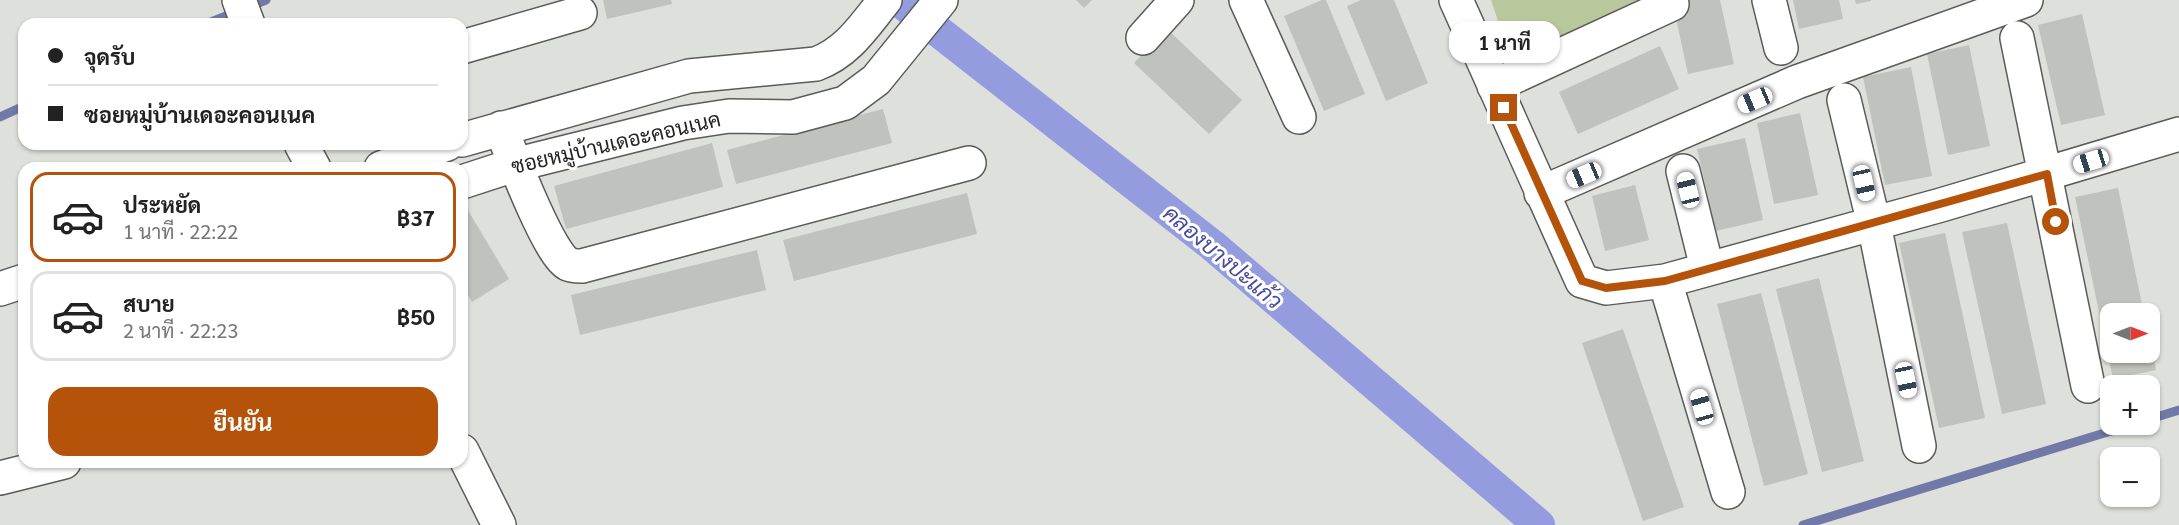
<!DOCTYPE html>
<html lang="th">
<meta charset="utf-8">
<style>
:root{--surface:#fff;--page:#f6f6f6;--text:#222;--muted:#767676;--line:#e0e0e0;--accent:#b45309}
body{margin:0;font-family:Georgia,Sarabun,serif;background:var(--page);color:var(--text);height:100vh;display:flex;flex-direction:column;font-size:22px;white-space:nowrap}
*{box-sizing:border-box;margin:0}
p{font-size:20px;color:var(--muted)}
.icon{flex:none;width:33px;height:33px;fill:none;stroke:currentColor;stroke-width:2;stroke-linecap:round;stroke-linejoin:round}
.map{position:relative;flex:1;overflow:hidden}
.sheet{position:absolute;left:18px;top:162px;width:450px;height:306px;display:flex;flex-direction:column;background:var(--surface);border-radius:18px;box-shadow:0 2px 4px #0004}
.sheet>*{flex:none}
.hud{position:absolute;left:18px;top:18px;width:450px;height:132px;border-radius:18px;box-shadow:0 2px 4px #0004;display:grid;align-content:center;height:132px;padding:0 30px;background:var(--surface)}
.needle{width:39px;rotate:90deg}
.fabs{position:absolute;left:2100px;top:303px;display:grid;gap:12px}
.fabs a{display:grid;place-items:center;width:60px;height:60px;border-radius:12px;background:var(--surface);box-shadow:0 2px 4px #0004;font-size:30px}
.end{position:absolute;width:27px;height:27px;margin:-14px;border:8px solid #b45309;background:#fff;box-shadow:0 0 0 3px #fff}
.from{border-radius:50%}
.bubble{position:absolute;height:42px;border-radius:18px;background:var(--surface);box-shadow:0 2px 4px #0004;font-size:20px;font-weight:700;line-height:42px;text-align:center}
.car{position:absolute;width:18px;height:36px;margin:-18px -9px;border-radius:8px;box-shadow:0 0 4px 2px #0007;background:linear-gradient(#fff 24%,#345 0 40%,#fff 0 76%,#345 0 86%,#fff 0)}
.hud b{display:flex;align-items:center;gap:21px;height:57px;font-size:22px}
.hud b+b{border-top:2px solid var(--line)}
.hud i{width:15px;height:15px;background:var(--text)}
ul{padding:10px 0 0;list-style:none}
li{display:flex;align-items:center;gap:18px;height:90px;margin:0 12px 9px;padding:0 18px;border:3px solid var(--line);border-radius:18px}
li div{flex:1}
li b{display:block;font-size:22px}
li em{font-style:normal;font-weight:700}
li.active{border-color:var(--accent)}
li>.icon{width:54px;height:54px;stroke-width:1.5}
.button{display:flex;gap:12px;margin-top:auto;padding:12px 30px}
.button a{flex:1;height:69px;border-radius:18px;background:var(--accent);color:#fff;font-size:24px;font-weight:700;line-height:69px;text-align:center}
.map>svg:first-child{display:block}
</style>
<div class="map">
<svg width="2179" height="525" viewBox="0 0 2179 525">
<rect width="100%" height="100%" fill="#dee0db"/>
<path fill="#b9c79d" d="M1491 0H1651L1513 65Z"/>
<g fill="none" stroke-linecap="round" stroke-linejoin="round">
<path stroke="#7278a7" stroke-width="9" d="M206 24 266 0
M0 117 24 106
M2150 419 2179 410
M1803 525 2134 424"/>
<path stroke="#949cdf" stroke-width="32" d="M898 0 1212 245 1539 525"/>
</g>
<path fill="#c0c2bd" d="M603 0H671L672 4 607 19Z
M1076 0H1092L1084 8Z
M1322 0H1326L1365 94 1324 111 1284 16Z
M1361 0H1394L1428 83 1386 101 1347 6Z
M1672 0H1720L1734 64 1688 74Z
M1793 0H1839L1843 19 1799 29Z
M1855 0H1871V1L1856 4Z
M2082 14 2105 115 2061 125 2038 25Z
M1167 29 1242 100 1209 134 1134 63Z
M1969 45 1990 146 1948 155 1927 54Z
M1660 46 1679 89 1578 134 1559 92Z
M1911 67 1932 176 1885 185 1863 77Z
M883 109 892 143 736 184 727 150Z
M1800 113 1818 195 1774 204 1757 123Z
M1745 138 1763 220 1716 231 1697 149Z
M712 143 723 187 566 229 554 186Z
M1635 185 1649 240 1605 251 1592 196Z
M2118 188 2144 314H2110V352H2150L2151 343 2156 370 2113 379 2075 197Z
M967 193 977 234 794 281 783 240Z
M466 207 509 279 472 302 462 285V210Z
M2007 223 2046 404 2002 414 1962 232Z
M1945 233 1985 418 1939 428 1899 243Z
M757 250 766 290 580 335 571 295Z
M1819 278 1864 461 1822 472 1776 289Z
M1761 293 1808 474 1764 486 1717 304Z
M1623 329 1684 507 1643 521 1582 343Z"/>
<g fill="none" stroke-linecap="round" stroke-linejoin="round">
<defs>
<path id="minor" d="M1246 0 1299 117
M1456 0 1582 281 1606 288 1665 281 1941 205 2179 134
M1769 0 1781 48
M1143 38 1177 0
M2017 38 2088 386
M462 47 580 13
M1494 86 1672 4
M1844 100 1874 224 1919 446
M501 128C510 151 549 255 568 264 571 266 578 266 582 266L969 163
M462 140 689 76 816 64C848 52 864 26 885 0
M381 168 447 144
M1683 171 1707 268
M462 182 514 165 683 123 729 116 793 117 845 103 876 80 941 0
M1541 193 1797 82 2026 0
M1665 281 1728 492
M0 289 24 281
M0 478 64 462"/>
<path id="tertiary" d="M239 0 248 24
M301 144 314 168
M462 451 499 525"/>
</defs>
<use href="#minor" stroke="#5b5c58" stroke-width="36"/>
<use href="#tertiary" stroke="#5b5c58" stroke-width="36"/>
<use href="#minor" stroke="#fff" stroke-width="33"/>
<use href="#tertiary" stroke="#fff" stroke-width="33"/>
</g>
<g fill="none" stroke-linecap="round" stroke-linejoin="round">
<path stroke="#b45309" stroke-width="8" d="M1504 108 1582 281 1606 288 1665 281 2047 174 2056 222"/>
</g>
<g text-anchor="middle" stroke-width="6" stroke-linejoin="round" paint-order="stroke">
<g font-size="21" fill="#242423" stroke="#fff">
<text transform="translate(616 143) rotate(-13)" y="7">ซอยหมู่บ้านเดอะคอนเนค</text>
</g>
<g font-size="22" font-style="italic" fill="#474b9b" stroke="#fff">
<text transform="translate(1223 257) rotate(40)" y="8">คลองบางปะแก้ว</text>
</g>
</g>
</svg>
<div class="fabs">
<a><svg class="needle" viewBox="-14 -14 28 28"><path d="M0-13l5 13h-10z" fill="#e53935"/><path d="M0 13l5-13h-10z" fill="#767676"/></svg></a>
<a>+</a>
<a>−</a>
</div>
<i class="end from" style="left:2056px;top:222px"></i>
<i class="end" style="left:1504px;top:108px"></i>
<div class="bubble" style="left:1449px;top:21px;width:111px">1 นาที</div>
<i class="car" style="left:1755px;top:100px;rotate:247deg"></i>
<i class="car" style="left:2091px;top:161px;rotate:253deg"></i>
<i class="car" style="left:1584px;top:175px;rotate:247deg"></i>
<i class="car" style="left:1864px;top:183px;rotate:167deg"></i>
<i class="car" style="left:1688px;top:190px;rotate:346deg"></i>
<i class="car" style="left:1906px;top:380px;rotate:168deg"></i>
<i class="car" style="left:1702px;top:407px;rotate:344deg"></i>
<div class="hud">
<b><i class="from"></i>จุดรับ</b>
<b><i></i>ซอยหมู่บ้านเดอะคอนเนค</b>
</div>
<section class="sheet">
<ul>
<li class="active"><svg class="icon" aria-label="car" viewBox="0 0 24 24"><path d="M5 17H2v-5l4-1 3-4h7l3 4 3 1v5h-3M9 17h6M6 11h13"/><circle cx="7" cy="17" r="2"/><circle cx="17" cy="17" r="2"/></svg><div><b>ประหยัด</b><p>1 นาที · 22:22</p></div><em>฿37</em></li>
<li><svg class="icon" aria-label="car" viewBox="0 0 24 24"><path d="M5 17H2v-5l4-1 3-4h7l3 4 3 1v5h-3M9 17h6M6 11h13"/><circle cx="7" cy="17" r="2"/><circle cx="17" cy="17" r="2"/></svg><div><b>สบาย</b><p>2 นาที · 22:23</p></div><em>฿50</em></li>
</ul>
<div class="button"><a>ยืนยัน</a></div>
</section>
</div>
